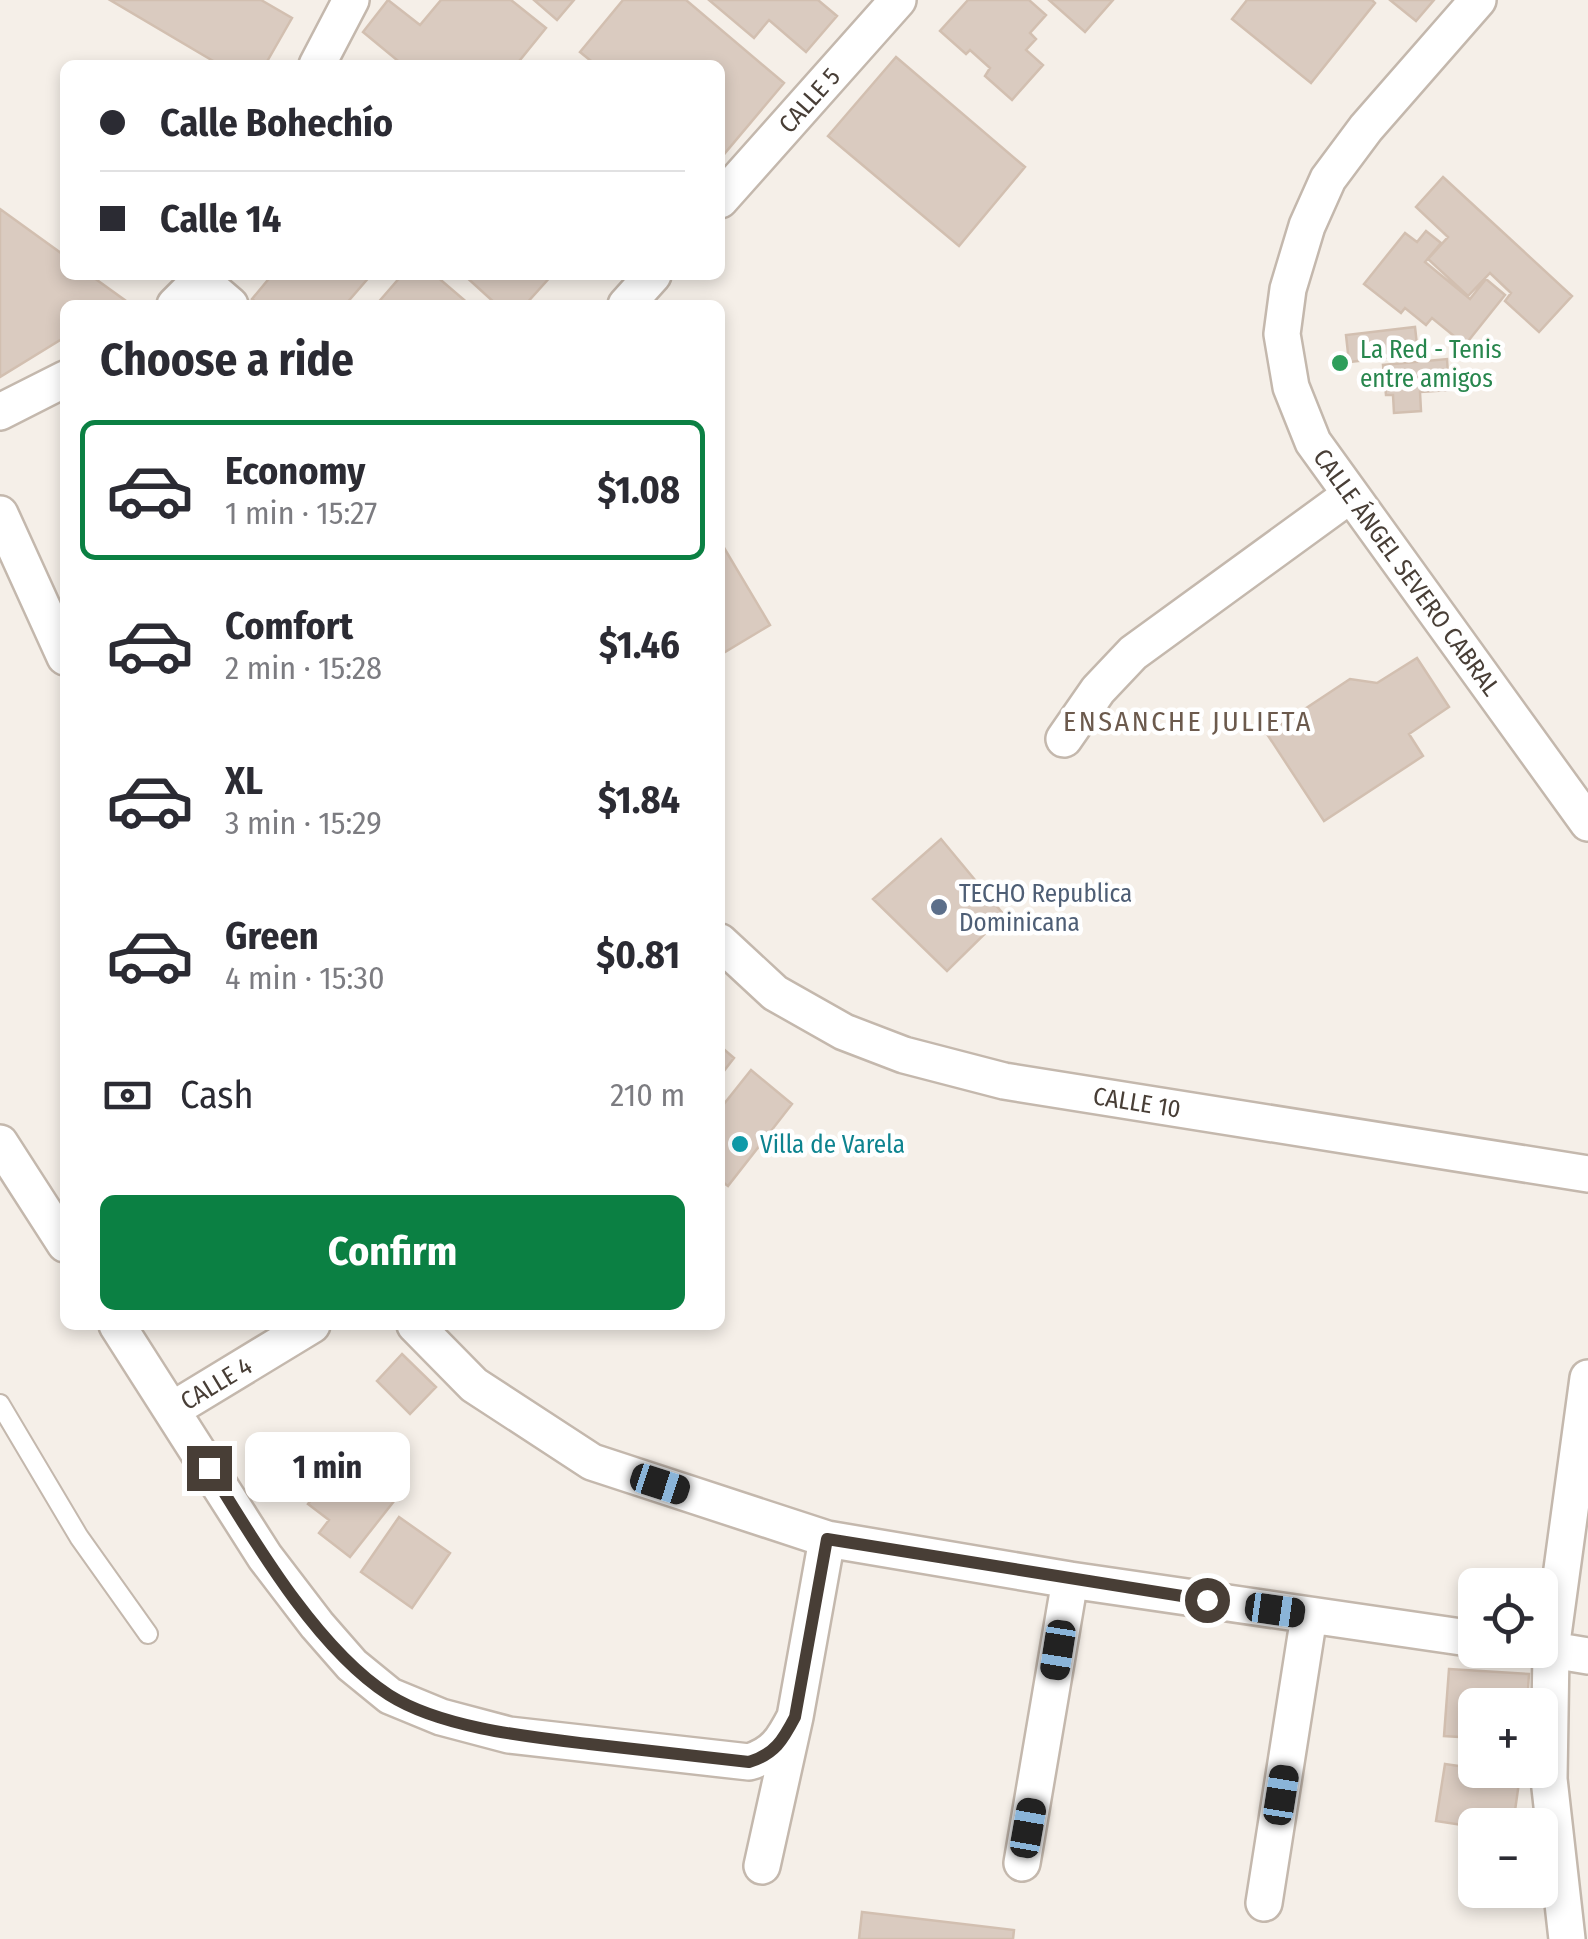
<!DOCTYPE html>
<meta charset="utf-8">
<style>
:root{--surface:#fff;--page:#f7f7f7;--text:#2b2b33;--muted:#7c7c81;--line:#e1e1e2;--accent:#0b8043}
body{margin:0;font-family:"Fira Sans Condensed",sans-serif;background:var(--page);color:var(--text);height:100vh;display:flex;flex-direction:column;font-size:38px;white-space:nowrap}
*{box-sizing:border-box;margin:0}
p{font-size:32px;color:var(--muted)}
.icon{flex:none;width:55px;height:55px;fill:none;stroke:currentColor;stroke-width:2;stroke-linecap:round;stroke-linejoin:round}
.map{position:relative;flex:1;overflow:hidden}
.panel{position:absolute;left:60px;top:300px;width:665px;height:1030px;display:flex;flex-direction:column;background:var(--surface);border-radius:15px;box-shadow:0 5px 15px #0003}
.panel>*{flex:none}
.hud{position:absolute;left:60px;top:60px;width:665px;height:220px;border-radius:15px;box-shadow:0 5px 15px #0003;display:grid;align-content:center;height:220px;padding:0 40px;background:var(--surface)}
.tools{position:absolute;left:1458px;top:1568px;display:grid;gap:20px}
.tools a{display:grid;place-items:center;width:100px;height:100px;border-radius:15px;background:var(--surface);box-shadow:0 5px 15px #0003;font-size:50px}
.end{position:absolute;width:45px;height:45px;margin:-22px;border:12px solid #483e36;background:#fff;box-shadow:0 0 0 5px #fff}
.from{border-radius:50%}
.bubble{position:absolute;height:70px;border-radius:15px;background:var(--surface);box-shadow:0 5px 15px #0003;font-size:32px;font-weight:700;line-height:70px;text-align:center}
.car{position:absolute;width:30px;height:60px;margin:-30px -15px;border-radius:12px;box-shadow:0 0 8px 2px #0007;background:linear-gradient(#222 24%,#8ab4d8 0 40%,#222 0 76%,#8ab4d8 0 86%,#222 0)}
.hud b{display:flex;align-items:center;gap:35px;height:95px;font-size:38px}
.hud b+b{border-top:2px solid var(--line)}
.hud i{width:25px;height:25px;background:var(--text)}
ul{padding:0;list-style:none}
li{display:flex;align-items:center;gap:30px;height:140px;margin:0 20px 15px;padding:0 20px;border:5px solid transparent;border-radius:15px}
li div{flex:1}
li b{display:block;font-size:38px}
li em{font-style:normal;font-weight:700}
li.current{border-color:var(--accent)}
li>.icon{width:90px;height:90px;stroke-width:1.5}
h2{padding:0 40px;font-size:45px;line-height:120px}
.pay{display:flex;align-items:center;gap:25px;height:110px;padding:0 40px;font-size:38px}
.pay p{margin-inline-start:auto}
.primary-button{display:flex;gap:20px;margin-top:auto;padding:20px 40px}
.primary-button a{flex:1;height:115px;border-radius:15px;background:var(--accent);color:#fff;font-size:40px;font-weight:700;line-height:115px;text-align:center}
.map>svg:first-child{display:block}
</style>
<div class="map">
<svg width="1588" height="1939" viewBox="0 0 1588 1939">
<rect width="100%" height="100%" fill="#f5efe8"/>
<path fill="#dacbc0" stroke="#d2bfb0" stroke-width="2.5" d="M110 0H261L292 18 265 65H220Z
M388 0 420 25 441 0H511L546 28 516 65H403L363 32Z
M534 0H574L557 20Z
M623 0H686L784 83 720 159V65H596L580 52Z
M709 0H818L837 16 806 52 769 20 754 38Z
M968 0H1029L1046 15 1030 33 1036 39 1026 50 1043 65 1012 100 985 76 990 68 970 50 966 54 940 31Z
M1049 0H1113L1085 32Z
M1247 0H1372L1375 3 1311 83 1232 19Z
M1390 0H1434L1416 21Z
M896 57 1025 167 959 246 828 136Z
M1443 177 1572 296 1539 332 1505 301 1511 293 1490 273 1468 296 1428 259 1448 237 1416 207Z
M0 209 65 256V275H90L126 301 119 305H65V337L0 377Z
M1426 231 1441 243 1425 262 1470 299 1486 279 1505 295 1465 345 1432 318 1426 325 1405 308 1401 313 1364 284 1405 233 1417 242Z
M272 275H371L345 305H260L252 299Z
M402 275H435L470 305H376Z
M464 275H552L525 305H497Z
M1415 327 1418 354 1349 362 1346 335Z
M1447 359 1449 390 1420 392 1421 411 1394 413 1393 395H1386L1383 365Z
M720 541 770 625 720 655Z
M1417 658 1449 707 1409 734 1423 756 1324 821 1267 734 1350 679 1377 683Z
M941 839 1004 915 947 971 873 899Z
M720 1046 734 1058 720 1076Z
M751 1070 792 1104 728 1186 720 1180V1109Z
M402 1354 436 1387 410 1414 377 1381Z
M370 1466 402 1491 350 1557 319 1533 329 1520 308 1504 336 1468 356 1484Z
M399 1517 450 1553 412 1608 361 1572Z
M1449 1669 1529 1674 1527 1705H1475V1738L1444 1736Z
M1445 1764 1520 1775 1513 1825 1475 1827 1436 1821Z
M862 1912 1014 1930 1013 1939H859Z"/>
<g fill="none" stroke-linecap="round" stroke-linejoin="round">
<defs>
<path id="lane" d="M0 1404 79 1537 148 1634"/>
<path id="street" d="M1478 0 1366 128 1328 179 1307 226 1288 289 1282 334 1291 387 1313 442 1588 823
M317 65 351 0
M720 200 898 0
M202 281 230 305
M175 305 205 275
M626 305 653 275
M0 412 65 379
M0 514 65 657
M1064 739 1098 690 1133 653 1350 495
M720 942 775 993 844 1032 904 1055 1004 1081 1588 1174
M0 1143 65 1244
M117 1325 265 1557 317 1625 352 1665 390 1696 441 1717 509 1735 749 1762C775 1754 783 1740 795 1717
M415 1325 474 1385 592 1462 827 1539 1070 1580 1475 1639
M172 1410 312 1325
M1540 1648 1588 1656
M1022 1863 1070 1580
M762 1866 795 1717 827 1539
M1264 1903 1309 1616
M1567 1939 1549 1779 1551 1650 1588 1378"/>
</defs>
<use href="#lane" stroke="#c4b8ad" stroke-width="22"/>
<use href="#street" stroke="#c4b8ad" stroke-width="40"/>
<use href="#lane" stroke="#fff" stroke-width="18"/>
<use href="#street" stroke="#fff" stroke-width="35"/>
</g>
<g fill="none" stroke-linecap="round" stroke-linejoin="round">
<path stroke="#483e36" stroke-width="12" d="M209 1468C254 1541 317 1649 389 1695 441 1728 529 1737 589 1744 642 1750 695 1756 749 1762 775 1754 783 1740 795 1717L827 1539 1207 1600"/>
</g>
<circle fill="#2e9e5b" stroke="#fff" stroke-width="4" cx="1340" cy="363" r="10"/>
<circle fill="#5c6f8a" stroke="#fff" stroke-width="4" cx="939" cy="907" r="10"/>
<circle fill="#0f9aa8" stroke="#fff" stroke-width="4" cx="740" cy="1144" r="10"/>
<g text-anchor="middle" stroke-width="9" stroke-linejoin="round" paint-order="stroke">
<g font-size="25" fill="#483e36" stroke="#fff">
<text transform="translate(809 100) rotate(-48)" y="9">CALLE 5</text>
<text transform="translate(1407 572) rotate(54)" y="9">CALLE ÁNGEL SEVERO CABRAL</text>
<text transform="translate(1137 1102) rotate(9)" y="9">CALLE 10</text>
<text transform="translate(216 1383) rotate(-31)" y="9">CALLE 4</text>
</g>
<g font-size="25" fill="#27864d" stroke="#fff" text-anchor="start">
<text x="1360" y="358">La Red - Tenis<tspan x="1360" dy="29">entre amigos</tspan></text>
</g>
<g font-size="25" fill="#4e5e75" stroke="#fff" text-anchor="start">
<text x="959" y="902">TECHO Republica<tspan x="959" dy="29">Dominicana</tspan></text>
</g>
<g font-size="25" fill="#0d838f" stroke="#fff" text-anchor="start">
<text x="760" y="1153">Villa de Varela</text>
</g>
<g font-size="28" letter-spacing="2.5" fill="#6c5a4d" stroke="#fff">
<text x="1188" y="731">ENSANCHE JULIETA</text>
</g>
</g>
</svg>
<div class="tools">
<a><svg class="icon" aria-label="locate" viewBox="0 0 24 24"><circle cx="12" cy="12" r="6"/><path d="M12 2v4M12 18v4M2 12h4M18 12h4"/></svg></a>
<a>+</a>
<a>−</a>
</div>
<i class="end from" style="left:1207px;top:1600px"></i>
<i class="end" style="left:209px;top:1468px"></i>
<div class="bubble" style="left:245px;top:1432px;width:165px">1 min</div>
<i class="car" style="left:660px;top:1484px;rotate:108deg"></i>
<i class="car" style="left:1275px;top:1610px;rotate:98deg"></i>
<i class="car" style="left:1058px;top:1650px;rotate:189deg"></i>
<i class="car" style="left:1281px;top:1795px;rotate:9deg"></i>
<i class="car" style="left:1028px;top:1828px;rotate:10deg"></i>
<div class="hud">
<b><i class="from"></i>Calle Bohechío</b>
<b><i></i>Calle 14</b>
</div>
<section class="panel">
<h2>Choose a ride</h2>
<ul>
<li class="current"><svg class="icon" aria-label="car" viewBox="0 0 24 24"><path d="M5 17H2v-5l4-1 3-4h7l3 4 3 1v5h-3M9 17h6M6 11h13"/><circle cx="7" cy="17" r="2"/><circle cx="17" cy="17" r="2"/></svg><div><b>Economy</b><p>1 min · 15:27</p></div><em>$1.08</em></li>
<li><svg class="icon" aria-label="car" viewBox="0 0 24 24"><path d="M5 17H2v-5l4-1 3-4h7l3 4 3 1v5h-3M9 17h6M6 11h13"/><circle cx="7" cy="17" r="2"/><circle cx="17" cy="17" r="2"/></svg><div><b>Comfort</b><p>2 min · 15:28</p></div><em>$1.46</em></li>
<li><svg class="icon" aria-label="car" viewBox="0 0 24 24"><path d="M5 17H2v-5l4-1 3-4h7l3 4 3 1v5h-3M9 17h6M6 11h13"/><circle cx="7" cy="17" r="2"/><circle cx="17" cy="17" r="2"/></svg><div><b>XL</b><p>3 min · 15:29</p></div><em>$1.84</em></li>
<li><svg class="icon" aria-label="car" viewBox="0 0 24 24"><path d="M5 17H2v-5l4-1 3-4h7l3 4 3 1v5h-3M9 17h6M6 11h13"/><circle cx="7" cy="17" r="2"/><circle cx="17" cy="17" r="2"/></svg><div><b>Green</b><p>4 min · 15:30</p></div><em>$0.81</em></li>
</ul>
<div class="pay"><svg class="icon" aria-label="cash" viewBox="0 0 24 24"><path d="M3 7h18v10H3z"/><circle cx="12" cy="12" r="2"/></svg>Cash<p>210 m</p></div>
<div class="primary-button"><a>Confirm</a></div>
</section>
</div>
